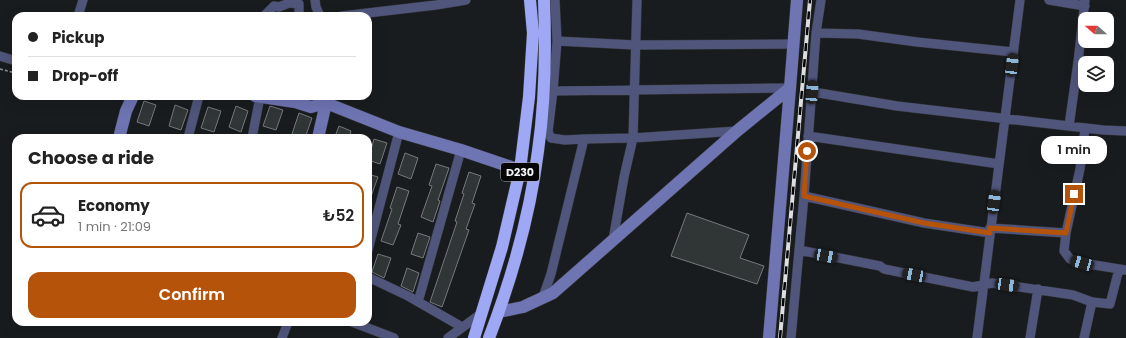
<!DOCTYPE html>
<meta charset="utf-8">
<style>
:root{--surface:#fff;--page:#f2f2f2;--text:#222;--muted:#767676;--line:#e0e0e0;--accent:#b45309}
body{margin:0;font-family:Poppins,sans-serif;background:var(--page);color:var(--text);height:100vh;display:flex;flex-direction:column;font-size:15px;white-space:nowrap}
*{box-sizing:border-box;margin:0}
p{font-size:13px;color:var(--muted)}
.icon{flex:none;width:22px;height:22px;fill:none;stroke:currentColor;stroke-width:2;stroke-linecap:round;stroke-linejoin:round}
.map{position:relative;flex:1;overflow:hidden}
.sheet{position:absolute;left:12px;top:134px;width:360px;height:192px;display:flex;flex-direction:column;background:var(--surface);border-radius:12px;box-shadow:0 4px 16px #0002}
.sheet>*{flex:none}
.top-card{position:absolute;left:12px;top:12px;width:360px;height:88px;border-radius:12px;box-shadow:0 4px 16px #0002;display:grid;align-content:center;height:88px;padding:0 16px;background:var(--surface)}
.needle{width:26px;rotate:290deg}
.buttons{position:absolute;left:1078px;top:12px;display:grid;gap:8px}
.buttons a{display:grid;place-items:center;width:36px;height:36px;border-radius:8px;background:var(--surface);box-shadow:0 4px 16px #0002;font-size:20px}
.end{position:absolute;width:18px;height:18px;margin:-9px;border:5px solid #b45309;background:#fff;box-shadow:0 0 0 2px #fff}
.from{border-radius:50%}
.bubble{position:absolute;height:28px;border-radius:12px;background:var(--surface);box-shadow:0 4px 16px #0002;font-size:13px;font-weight:600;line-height:28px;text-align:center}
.car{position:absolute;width:12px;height:24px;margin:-12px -6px;border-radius:5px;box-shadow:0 0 3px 1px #0007;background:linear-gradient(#222 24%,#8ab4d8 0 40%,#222 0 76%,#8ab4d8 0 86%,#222 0)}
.top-card b{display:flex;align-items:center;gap:14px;height:38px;font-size:15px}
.top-card b+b{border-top:1px solid var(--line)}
.top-card i{width:10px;height:10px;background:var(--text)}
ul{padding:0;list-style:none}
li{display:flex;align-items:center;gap:12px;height:66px;margin:0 8px 6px;padding:0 8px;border:2px solid transparent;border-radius:12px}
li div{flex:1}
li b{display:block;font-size:15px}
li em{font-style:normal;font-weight:600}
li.selected{border-color:var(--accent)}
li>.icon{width:36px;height:36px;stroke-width:1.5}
h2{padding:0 16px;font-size:18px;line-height:48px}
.action{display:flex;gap:8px;margin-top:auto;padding:8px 16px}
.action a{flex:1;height:46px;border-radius:12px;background:var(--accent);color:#fff;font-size:16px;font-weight:600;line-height:46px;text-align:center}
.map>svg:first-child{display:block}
</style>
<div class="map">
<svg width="1126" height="338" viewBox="0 0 1126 338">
<rect width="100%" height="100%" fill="#191c1e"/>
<path fill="#303536" stroke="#75797b" d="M144 101 156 105 149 126 137 122Z
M175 105 188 110 181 130 169 126Z
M236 106 248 111 241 132 229 127Z
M270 106 283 110 276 130 263 126Z
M208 107 221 111 214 132 201 128Z
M299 113 312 118 305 138 292 134Z
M339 126 351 131 349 138H342V136L336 134Z
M374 139 387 143 380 164 368 160Z
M405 153 418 158 411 179 398 174Z
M436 164 449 168 438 200 440 201 433 222 421 217 432 186 429 185Z
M469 172 481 176 472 203 475 204 466 229 469 230 442 307 430 302 457 222 455 221 464 194 462 193Z
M368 174 378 177 369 202H368Z
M397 187 409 191 398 224 401 225 393 245 381 241 392 209 390 208Z
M687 213 749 235 740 258 764 266 757 284 671 256Z
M418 233 430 237 423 258 411 254Z
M378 254 391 258 384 278 372 272Z
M407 268 419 273 413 292 401 286Z"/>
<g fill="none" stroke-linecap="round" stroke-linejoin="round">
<defs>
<path id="street" d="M315 0 316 7 320 16
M555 0 557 41 553 91 548 132 551 138 565 140 584 139
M1049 0 1085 6
M78 16 83 0
M264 16 274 6 279 7 289 3 299 4V16
M342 16 436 5 466 0
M816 33 858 34 917 42 1013 52
M557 41 635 45 794 44
M0 56 16 61
M553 91 790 88
M813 92 897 106 1103 130 1126 131
M1069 126 1078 62 1085 0
M189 134 199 96
M808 136 999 164
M252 138 260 97
M804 196 924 223 990 233
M990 228 1066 233 1064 251 1070 259 1082 263 1126 270
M1066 233 1080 169 1085 128
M613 240 624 177 633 138 637 0
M368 250 399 132
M799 250 880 266 884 269 973 287 992 283 1073 295 1092 302 1110 304 1119 269
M368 277 408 296 462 327
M543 297 551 274 584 139 633 138 737 131
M418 302 461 150
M352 322 394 338
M282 338 288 322
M448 338 482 313
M791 338 804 196 816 33 821 0
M977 338 1020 0
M1030 338 1038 289
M1084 338 1092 302"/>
<path id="secondary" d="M790 88 797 0
M255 96 295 102 311 107 326 103 399 132 461 150 520 170
M119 138 126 111 133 96
M318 138 326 103 325 96
M499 312 523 307 553 293 737 131 790 88 769 338"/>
<path id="highway" d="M474 338 502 247 520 170 529 97 533 33 530 0
M489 338C512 278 530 215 538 151 545 102 546 50 544 0"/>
</defs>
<use href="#street" stroke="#333638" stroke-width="10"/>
<use href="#secondary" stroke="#333638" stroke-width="13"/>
<use href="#highway" stroke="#333638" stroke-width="13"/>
<path stroke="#8e9192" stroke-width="1.5" stroke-dasharray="3 2" stroke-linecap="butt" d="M0 69 16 73"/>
<use href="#street" stroke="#50557c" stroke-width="9"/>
<use href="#secondary" stroke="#6f75b3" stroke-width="12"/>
<use href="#highway" stroke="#9fa8f5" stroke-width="12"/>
<defs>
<path id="rail" d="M780 338 810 0"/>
</defs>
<use href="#rail" stroke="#dcdedf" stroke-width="4"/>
<use href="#rail" stroke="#060607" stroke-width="2.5" stroke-dasharray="8" stroke-linecap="butt"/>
</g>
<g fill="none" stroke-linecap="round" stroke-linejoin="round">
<path stroke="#b45309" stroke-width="5" d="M807 151 804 196 924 223 990 233V228L1066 233 1074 194"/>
</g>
<g text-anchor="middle" stroke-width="4" stroke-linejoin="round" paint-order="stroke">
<rect fill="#060607" stroke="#acadae" stroke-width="1" x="501" y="163" width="38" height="18" rx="3"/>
<g font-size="11" font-weight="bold" fill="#f3f5f6">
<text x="520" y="176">D230</text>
</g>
</g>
</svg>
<div class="buttons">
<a><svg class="needle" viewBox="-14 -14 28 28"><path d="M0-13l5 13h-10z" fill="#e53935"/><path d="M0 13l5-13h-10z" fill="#767676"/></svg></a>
<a><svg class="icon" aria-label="layers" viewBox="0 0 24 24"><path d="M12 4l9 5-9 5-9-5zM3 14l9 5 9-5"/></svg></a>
</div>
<i class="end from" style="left:807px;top:151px"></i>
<i class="end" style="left:1074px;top:194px"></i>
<div class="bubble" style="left:1041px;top:136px;width:66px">1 min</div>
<i class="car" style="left:1012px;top:65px;rotate:7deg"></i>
<i class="car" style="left:812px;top:92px;rotate:4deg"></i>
<i class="car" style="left:994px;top:202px;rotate:8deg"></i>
<i class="car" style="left:826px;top:256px;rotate:101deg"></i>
<i class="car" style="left:1082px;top:263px;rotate:286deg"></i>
<i class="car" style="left:914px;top:275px;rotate:281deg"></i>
<i class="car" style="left:1007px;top:285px;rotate:98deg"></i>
<div class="top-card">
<b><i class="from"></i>Pickup</b>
<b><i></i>Drop-off</b>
</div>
<section class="sheet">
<h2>Choose a ride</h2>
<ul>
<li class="selected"><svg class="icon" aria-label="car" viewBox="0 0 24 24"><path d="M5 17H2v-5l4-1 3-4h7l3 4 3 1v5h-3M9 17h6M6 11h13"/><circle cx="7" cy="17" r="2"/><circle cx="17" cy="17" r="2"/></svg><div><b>Economy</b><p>1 min · 21:09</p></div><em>₺52</em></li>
</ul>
<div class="action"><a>Confirm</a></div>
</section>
</div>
